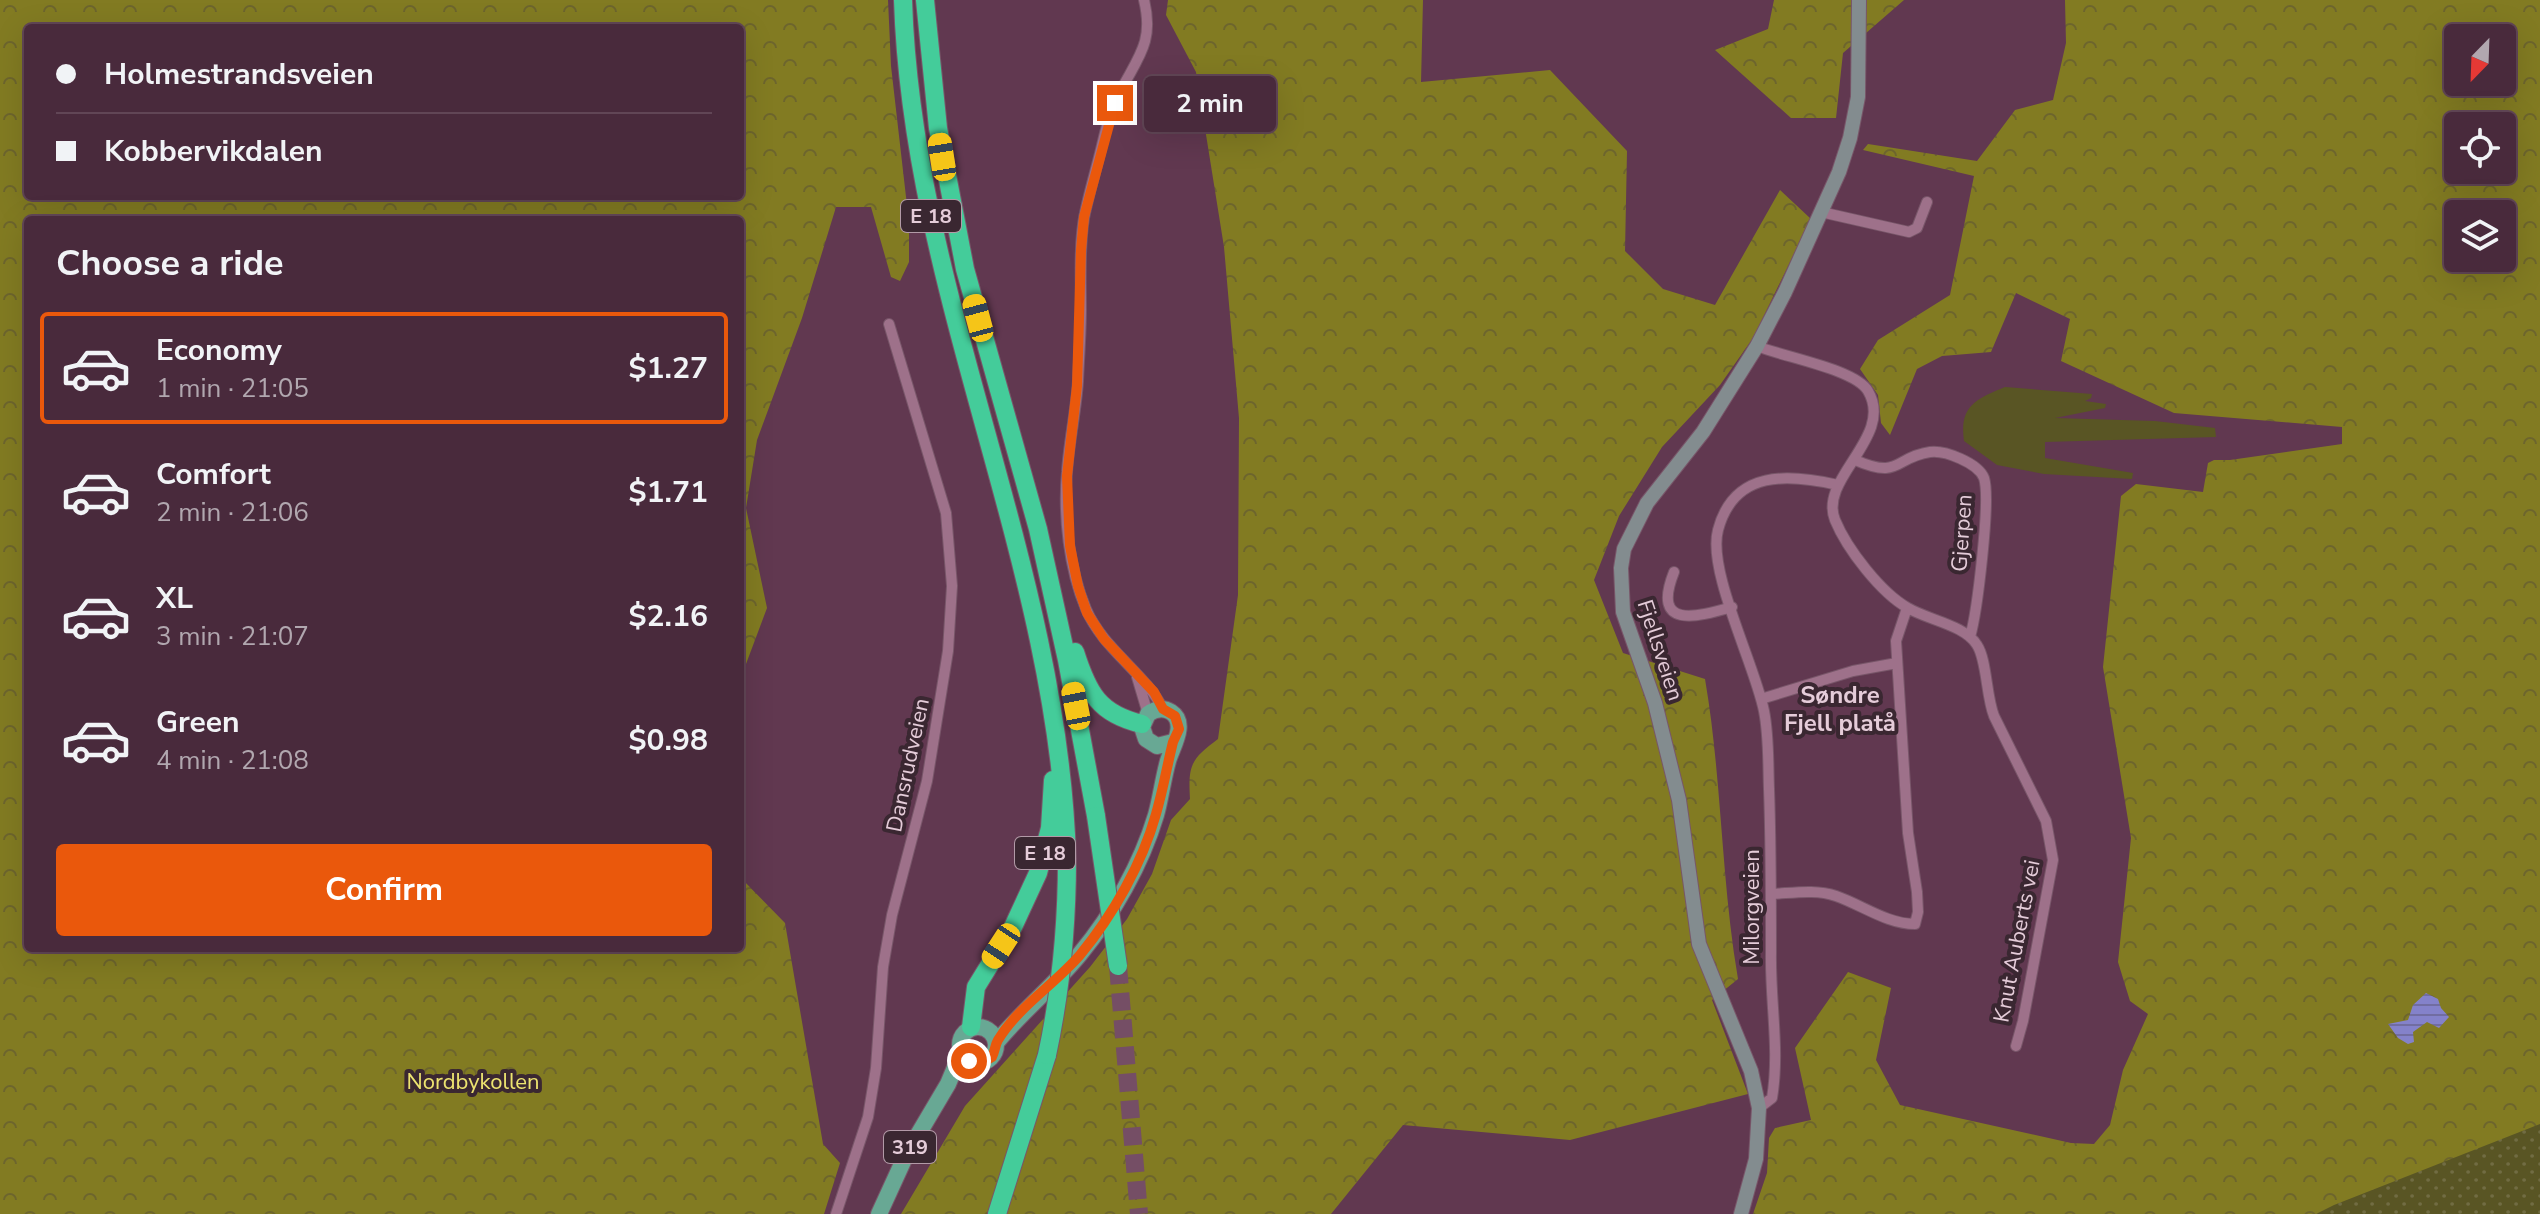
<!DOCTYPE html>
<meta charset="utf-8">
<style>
:root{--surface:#492a3c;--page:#503243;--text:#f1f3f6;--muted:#b1a7af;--line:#614656;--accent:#ea580c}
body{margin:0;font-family:"Nunito Sans",sans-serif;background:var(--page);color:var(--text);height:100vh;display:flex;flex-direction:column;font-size:30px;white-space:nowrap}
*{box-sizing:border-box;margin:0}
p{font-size:26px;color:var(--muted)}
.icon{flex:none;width:44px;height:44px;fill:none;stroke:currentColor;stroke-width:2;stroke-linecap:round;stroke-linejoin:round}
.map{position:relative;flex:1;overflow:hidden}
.drawer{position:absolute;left:24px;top:216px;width:720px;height:736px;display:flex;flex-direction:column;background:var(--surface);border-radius:8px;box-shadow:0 8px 32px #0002,0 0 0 2px var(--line)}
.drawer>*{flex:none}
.top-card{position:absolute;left:24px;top:24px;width:720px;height:176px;border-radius:8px;box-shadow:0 8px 32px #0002,0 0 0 2px var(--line);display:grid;align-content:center;height:176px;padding:0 32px;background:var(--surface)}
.needle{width:52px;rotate:203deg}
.buttons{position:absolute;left:2444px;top:24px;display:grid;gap:16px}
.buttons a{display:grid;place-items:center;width:72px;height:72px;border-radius:8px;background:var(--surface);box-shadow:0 8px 32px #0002,0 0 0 2px var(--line);font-size:40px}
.end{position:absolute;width:36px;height:36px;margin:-18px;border:10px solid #ea580c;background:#fff;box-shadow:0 0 0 4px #fff}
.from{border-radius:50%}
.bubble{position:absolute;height:56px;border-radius:8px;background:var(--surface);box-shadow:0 8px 32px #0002,0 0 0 2px var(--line);font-size:26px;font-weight:700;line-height:56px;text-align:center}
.car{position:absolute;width:24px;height:48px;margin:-24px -12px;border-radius:10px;box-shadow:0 0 6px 2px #0007;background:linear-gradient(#f5c518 24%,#345 0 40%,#f5c518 0 76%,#345 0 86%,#f5c518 0)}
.top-card b{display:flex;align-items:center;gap:28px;height:76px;font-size:30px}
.top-card b+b{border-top:2px solid var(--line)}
.top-card i{width:20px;height:20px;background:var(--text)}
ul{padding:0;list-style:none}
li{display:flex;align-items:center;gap:24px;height:112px;margin:0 16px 12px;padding:0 16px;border:4px solid transparent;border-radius:8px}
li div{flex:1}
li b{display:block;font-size:30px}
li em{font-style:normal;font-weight:700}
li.current{border-color:var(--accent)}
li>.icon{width:72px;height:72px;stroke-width:1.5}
h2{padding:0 32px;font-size:36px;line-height:96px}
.action{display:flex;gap:16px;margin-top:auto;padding:16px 32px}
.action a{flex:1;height:92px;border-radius:8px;background:var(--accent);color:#fff;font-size:32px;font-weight:700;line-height:92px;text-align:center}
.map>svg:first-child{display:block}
</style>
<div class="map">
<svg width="2540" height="1214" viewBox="0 0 2540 1214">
<defs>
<pattern id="forest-crowns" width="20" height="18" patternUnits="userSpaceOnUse" patternTransform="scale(2)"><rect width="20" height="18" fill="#827b22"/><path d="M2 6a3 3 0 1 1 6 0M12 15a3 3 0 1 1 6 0" fill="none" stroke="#6d652d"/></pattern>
<pattern id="park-dots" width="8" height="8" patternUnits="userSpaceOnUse" patternTransform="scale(2)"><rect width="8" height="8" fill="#595524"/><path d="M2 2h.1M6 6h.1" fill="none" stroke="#716c43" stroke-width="1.8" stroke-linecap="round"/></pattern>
<pattern id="water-rules" width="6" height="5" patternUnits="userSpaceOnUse" patternTransform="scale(2)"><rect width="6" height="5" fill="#8482ca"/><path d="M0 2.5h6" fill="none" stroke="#716da1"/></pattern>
</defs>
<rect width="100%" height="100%" fill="#613850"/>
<path fill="url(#forest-crowns)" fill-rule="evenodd" d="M0 0H888L891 66 909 223V262L900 281 891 277 871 207H836L802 318 757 440 746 508 767 608 740 680V220H28V948H740V877L785 923 823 1144 840 1163 824 1214H0ZM28 28H740V196H28Z
M1168 0H1423L1421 82 1550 70 1627 151 1625 251 1663 289 1715 305 1780 190 1811 219 1753 338 1720 385 1662 447 1619 516 1594 580 1623 653 1705 679C1722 778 1721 880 1738 979L1712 1000 1748 1094 1570 1140 1403 1125 1331 1214H901L965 1106 1090 967 1127 919 1152 874 1171 820 1190 799C1188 765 1191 759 1218 739L1238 595 1239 418 1224 247 1196 72 1166 15Z
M1774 0H1904L1843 53 1836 118H1791L1715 50 1768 29Z
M2065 0H2540V1214H1753L1767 1173 1769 1138 1775 1128 1811 1120 1795 1048 1848 972 1891 988 1876 1060 1900 1105 2071 1143 2094 1144 2110 1125 2123 1070 2148 1014 2130 1001 2118 962 2131 838 2103 667 2121 496 2136 484 2203 492 2208 463 2214 460H2230L2342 444V427L2174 413 2061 361 2070 319 2016 293 1991 352 1942 356 1917 369 1890 435 1881 423 1878 395 1860 369 1878 340 1950 295 1974 176 1863 150 1868 144 1977 161 2015 110 2053 100 2066 43ZM2458 38H2502V82H2458ZM2458 126H2502V170H2458ZM2458 214H2502V258H2458Z"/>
<path fill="url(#park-dots)" d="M2540 1124V1214H2316L2334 1205Z"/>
<path fill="#595524" d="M2005 387 2092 394 2091 398 2085 401 2106 404 2105 408 2055 418 2155 421 2215 428 2216 437 2045 442V458L2133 473 2132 479 2044 474 1997 465 1964 441C1959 406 1976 399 2005 387Z"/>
<path fill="url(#water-rules)" d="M2426 993 2438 999 2441 1008 2449 1017 2439 1028 2427 1022 2413 1032 2414 1042 2408 1044 2398 1038 2388 1024 2408 1020 2413 1005Z"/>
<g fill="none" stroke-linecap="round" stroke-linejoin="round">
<path stroke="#754e65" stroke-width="18" stroke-dasharray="18 9" stroke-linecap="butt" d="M1118 966 1139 1214"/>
<defs>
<path id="street" d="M1144 0C1154 41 1139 56 1121 90 1112 106 1107 124 1103 141 1097 167 1089 192 1084 218 1079 248 1081 279 1081 309 1081 333 1079 357 1078 381 1076 412 1069 441 1067 472 1063 515 1069 569 1086 609 1103 649 1144 672 1163 709
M1821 212 1909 232 1917 228 1927 202
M1757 346C1783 357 1855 369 1868 391 1895 437 1818 478 1835 520 1847 549 1881 593 1908 608 1928 620 1965 625 1977 645 1987 660 1986 696 1994 716L2046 821 2053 860 2023 1021 2016 1046
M1855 460C1901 480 1894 457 1930 452 1945 450 1978 463 1984 478 1991 500 1977 613 1970 637
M1674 572C1651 630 1697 617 1732 607
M1137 677 1148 714
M1761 699 1853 671 1897 663
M1772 894C1793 893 1816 889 1836 896 1862 905 1887 924 1915 924L1918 912 1917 892 1908 833 1896 641 1907 608
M1759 1108 1772 1098C1780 1050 1770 1002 1771 953 1771 898 1771 844 1769 789 1768 763 1769 736 1764 711 1755 665 1707 571 1718 530 1734 469 1789 474 1838 485
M836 1214 868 1117 876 1068 883 967 892 915 927 781 948 651 952 586 946 513 889 324"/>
<path id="secondary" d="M1741 1214 1756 1159 1759 1108 1751 1071 1699 944 1679 800 1655 703 1623 612 1621 568 1624 549 1647 503 1703 432 1757 346 1785 292 1839 172 1850 138 1858 97 1859 0"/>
<path id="primary" d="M960 1045a18 18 0 1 1 36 0a18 18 0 1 1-36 0Z
M996 1043C1022 1011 1054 986 1080 954 1113 914 1141 865 1156 815 1161 797 1163 779 1168 761 1172 747 1188 723 1171 712 1163 707 1155 709 1148 714L1142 727 1146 739 1157 746 1173 742
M879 1214 906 1155 948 1084 961 1053"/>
<path id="highway" d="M903 0C912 295 1059 564 1067 859
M925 0 938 128 965 269 1038 529 1067 660 1096 816
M1075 652C1088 693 1099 714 1142 724
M971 1027 976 987 1013 927 1038 873 1050 828 1053 780
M997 1214 1047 1055"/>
</defs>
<use href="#street" stroke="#785669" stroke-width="12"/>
<use href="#secondary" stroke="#785669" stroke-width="16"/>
<use href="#primary" stroke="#785669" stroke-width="18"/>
<use href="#highway" stroke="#785669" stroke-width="20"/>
<use href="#street" stroke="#9e718a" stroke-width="10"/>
<use href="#secondary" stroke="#838c8f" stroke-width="14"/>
<use href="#primary" stroke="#68a894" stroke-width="16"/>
<use href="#highway" stroke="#44cc9a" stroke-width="18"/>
<defs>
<path id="highway-bridge" d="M1096 816 1118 966
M1047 1055C1061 990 1067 925 1067 859"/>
</defs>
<use href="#highway-bridge" stroke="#785669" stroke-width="20" stroke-linecap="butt"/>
<use href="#highway-bridge" stroke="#44cc9a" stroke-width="18"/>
</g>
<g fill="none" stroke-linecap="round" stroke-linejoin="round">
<path stroke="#ea580c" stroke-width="10" d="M969 1061 982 1063 992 1057C995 1051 995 1045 998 1040 1018 1007 1055 984 1080 955 1113 915 1142 864 1156 814 1163 790 1167 766 1173 742L1179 729 1175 716 1163 709 1154 692 1104 639 1087 613 1078 586 1070 546 1067 476 1077 386 1081 250 1084 217 1115 103"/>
</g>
<g text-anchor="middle" stroke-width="8" stroke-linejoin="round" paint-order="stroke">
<g fill="#3a2731" stroke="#b29aa7" stroke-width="2">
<rect x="901" y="200" width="60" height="32" rx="6"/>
<rect x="1015" y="837" width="60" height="32" rx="6"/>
<rect x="884" y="1131" width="52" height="32" rx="6"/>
</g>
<g font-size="20" font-weight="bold" fill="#e5ccd9">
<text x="931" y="223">E 18</text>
<text x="1045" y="860">E 18</text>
<text x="910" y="1154">319</text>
</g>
<g font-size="22" fill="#e5ccd9" stroke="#3a2731">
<text transform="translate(1961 533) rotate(-86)" y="8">Gjerpen</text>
<text transform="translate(1661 650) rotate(72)" y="8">Fjellsveien</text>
<text transform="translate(907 765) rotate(-78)" y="8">Dansrudveien</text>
<text transform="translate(1751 907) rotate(-90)" y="8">Milorgveien</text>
<text transform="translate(2016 941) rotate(-79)" y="8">Knut Auberts vei</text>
</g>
<g font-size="22" fill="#ede470" stroke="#3a2731">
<text x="473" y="1089">Nordbykollen</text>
</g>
<g font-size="24" font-weight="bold" fill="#e5ccd9" stroke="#3a2731">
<text x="1840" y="703">Søndre<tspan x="1840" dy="28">Fjell platå</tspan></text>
</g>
</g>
</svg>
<div class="buttons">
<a><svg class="needle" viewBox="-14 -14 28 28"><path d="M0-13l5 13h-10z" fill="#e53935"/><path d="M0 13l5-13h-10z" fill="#b1a7af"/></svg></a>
<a><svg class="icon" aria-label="locate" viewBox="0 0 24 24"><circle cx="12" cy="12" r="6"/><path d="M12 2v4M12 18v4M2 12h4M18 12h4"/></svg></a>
<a><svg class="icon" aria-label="layers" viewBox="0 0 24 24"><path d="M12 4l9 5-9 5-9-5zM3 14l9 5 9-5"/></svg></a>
</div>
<i class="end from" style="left:969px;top:1061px"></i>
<i class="end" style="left:1115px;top:103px"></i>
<div class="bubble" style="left:1144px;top:76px;width:132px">2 min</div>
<i class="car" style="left:942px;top:157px;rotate:351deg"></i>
<i class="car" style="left:978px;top:318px;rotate:345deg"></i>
<i class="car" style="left:1076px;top:706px;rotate:349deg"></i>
<i class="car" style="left:1001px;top:946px;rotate:213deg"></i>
<div class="top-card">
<b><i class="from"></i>Holmestrandsveien</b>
<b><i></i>Kobbervikdalen</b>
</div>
<section class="drawer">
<h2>Choose a ride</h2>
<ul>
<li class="current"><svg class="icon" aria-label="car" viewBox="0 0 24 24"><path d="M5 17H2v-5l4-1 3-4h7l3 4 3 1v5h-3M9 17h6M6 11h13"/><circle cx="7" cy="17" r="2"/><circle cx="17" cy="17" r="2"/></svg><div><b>Economy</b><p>1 min · 21:05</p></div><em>$1.27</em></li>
<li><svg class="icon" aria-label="car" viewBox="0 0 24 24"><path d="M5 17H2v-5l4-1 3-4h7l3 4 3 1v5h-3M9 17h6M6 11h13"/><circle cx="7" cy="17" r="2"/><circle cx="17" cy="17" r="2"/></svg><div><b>Comfort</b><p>2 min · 21:06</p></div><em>$1.71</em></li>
<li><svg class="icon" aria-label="car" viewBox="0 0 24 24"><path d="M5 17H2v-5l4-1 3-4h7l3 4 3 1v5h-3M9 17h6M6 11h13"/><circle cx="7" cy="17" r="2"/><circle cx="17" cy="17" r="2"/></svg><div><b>XL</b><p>3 min · 21:07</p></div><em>$2.16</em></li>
<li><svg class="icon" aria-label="car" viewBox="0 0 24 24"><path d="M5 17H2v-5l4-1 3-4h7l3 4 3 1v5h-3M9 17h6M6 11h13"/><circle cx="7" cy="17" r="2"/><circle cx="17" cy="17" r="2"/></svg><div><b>Green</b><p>4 min · 21:08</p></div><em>$0.98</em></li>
</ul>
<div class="action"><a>Confirm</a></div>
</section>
</div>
